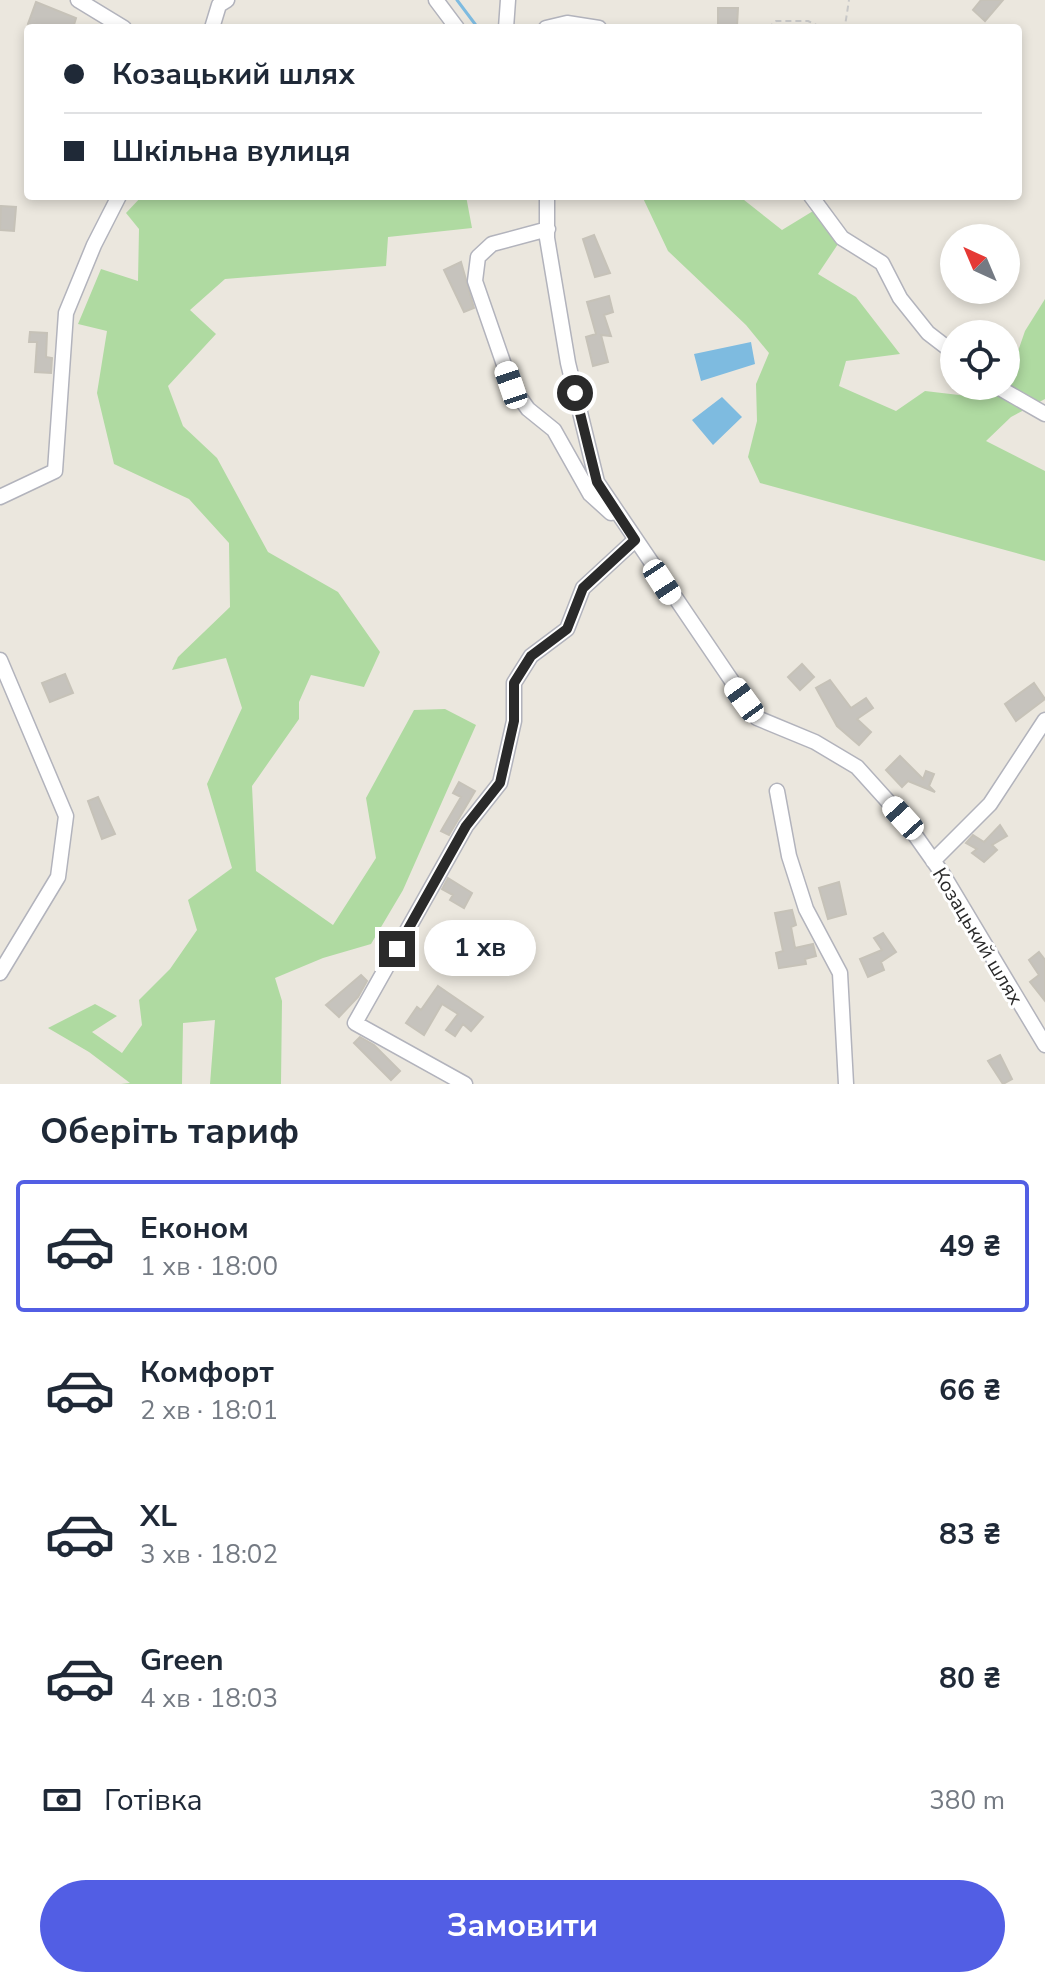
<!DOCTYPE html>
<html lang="uk">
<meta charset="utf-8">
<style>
:root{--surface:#fff;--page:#f6f6f7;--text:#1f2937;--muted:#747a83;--line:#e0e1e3;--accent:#525ee4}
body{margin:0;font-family:"Nunito Sans",sans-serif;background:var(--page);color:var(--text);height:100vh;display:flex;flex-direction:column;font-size:30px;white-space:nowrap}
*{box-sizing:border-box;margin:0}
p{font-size:26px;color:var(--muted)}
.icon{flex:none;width:44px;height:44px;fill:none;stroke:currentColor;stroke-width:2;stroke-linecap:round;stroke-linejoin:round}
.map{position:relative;height:1084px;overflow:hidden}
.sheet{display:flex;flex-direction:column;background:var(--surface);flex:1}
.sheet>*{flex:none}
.hud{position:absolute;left:24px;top:24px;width:998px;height:176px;border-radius:8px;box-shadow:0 4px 12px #0003;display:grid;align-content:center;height:176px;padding:0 40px;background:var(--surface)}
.needle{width:52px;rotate:316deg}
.tools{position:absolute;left:940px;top:224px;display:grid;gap:16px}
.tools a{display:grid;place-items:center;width:80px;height:80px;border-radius:50%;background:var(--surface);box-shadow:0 4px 12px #0003;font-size:40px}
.end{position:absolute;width:36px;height:36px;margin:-18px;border:10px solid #2a2a2a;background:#fff;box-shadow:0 0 0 4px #fff}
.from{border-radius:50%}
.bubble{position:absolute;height:56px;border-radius:28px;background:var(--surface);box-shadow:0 4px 12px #0003;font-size:26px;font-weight:700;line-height:56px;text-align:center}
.car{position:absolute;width:24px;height:48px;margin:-24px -12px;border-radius:10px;box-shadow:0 0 6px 2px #0007;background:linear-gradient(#fff 24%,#345 0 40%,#fff 0 76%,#345 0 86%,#fff 0)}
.hud b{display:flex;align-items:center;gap:28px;height:76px;font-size:30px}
.hud b+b{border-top:2px solid var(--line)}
.hud i{width:20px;height:20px;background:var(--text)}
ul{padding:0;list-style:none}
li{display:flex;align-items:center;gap:24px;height:132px;margin:0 16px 12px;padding:0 24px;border:4px solid transparent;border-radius:8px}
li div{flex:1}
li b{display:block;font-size:30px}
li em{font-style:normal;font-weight:700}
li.current{border-color:var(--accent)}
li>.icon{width:72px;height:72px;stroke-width:1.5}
h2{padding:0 40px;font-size:36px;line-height:96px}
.pay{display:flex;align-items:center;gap:20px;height:88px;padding:0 40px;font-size:30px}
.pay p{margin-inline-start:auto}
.cta{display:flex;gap:16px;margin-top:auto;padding:16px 40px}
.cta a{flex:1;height:92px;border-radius:48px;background:var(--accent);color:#fff;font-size:32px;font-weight:700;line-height:92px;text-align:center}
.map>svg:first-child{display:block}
</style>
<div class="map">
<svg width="1045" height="1084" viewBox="0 0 1045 1084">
<rect width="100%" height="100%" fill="#ebe7de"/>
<path fill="#afdaa1" d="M142 196H466L472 228 388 237 386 266 225 279 190 310 216 334 168 386 183 426 217 458 268 552 338 592 380 652 364 687 311 675 299 702V719L252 786 256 871 333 925 376 858 366 798 414 710 445 709 476 725 403 890 371 944 323 958 275 978 282 1001 281 1084H210L215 1020 183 1023 182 1084H121L130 1083 89 1052 48 1028 95 1004 117 1016 92 1032 122 1053 142 1025 139 1000 170 969 197 930 188 900 232 868 207 784 242 708 226 658 172 670 178 657 230 607 229 543 189 499 114 464 97 393 107 331 78 324 101 269 138 281 139 229 126 213Z
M642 196H739L782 230 818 208 842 238 818 274 856 297 900 354 846 361 839 386 896 411 925 391 976 397 1006 386 1025 331 1045 299V399L1011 417 986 441 1045 471V561L760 483 748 457 757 421 756 384 769 353 746 325 668 251Z"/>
<path fill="#7ebbe0" d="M751 342 755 364 701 381 694 354Z
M722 397 742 417 713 445 692 420Z"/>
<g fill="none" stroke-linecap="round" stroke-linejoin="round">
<path stroke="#7ebbe0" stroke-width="3" d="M457 0 478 28"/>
</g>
<path fill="#c6c3bd" stroke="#c6c2b8" stroke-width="2" d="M981 0H1003L985 21 973 10Z
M36 2 76 18 73 28H40L28 24Z
M718 8H738L737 26H718Z
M1 206 16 207 14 231 0 230Z
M594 235 610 273 595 277 583 239Z
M461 262 474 308 464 312 444 270Z
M609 296 613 312 604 315 611 336 601 335 608 362 593 366 586 337 596 334 587 302Z
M30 332 47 333 46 357 52 358 51 373 35 372 37 342H29Z
M802 664 814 677 800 690 788 677Z
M65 674 73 693 50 702 42 683Z
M830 680 851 708 866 698 873 708 857 719 871 732 859 745 837 726 816 688Z
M1034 683 1045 699 1016 721 1005 704Z
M900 756 923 779 926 771 934 774 929 786 935 792 908 781 902 787 886 770Z
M459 782 475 791 449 835 441 831 461 797 453 793Z
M98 797 115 834 102 839 88 801Z
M1000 825 1007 836 992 845 997 850 984 862 972 853 977 849 966 843 973 835 984 842Z
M448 878 472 893 464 908 450 900 453 895 442 889Z
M839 882 846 914 828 919 819 888Z
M792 910 796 925 791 927 795 948 813 944 816 956 805 959 806 964 779 968 776 953 783 951 775 913Z
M883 933 896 952 881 962 884 970 868 977 860 959 882 950 874 938Z
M1039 952 1045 960V1001L1030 982 1039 975 1029 960Z
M361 975 367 981 358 997 339 1017 326 1005Z
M438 986 483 1017 471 1031 463 1024 455 1036 446 1030 458 1014 442 1004 424 1035 406 1023 417 1007 421 1010Z
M360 1037 374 1045 400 1071 391 1080 354 1043Z
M1000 1055 1012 1079 1003 1084 988 1061Z"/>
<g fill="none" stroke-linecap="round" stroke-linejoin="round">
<defs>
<path id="minor" d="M78 0 124 28
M436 0 457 28
M212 28 219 5 227 0
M506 28 508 0
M546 28 567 23 599 28
M547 196V238L568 363 597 482 757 718 815 742 857 767 903 818 944 876 1045 1045
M811 196 842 238 882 263 900 298 928 333 954 353
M548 229 492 244 478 257 475 281 511 385 528 409 554 430 590 494 611 513
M996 386 1045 414
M0 497 55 471 66 313 94 245 119 196
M0 660 66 816 58 877 0 973
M777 791 789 856 806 909 840 973 846 1084
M933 861 990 804 1045 720
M465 1084 355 1023 466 826 500 783 514 721V683L531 656 567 629 583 588 635 540"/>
</defs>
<use href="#minor" stroke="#b2b3bc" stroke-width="17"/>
<path stroke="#c8c8c8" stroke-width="2" stroke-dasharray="6 4" stroke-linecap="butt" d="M768 28 776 21H808L823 28
M840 28 845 26 849 0"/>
<use href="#minor" stroke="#fff" stroke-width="14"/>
</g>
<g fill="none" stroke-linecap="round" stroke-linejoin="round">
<path stroke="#2a2a2a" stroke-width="10" d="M397 949 466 826 500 783 514 721V683L531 656 567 629 583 588 635 540 597 482 575 393"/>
</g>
<g text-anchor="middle" stroke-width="6" stroke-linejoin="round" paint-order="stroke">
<g font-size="20" fill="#2a2a2a" stroke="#fff">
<text transform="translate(978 936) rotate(59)" y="7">Козацький шлях</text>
</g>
</g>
</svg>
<div class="tools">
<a><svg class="needle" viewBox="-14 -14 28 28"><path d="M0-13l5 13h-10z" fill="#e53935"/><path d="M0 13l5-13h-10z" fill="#747a83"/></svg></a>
<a><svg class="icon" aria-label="locate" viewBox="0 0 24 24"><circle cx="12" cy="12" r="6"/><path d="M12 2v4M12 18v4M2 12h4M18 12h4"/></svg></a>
</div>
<i class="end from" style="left:575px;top:393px"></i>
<i class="end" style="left:397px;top:949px"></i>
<div class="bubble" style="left:424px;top:920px;width:112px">1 хв</div>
<i class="car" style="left:511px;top:385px;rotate:341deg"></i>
<i class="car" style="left:662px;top:582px;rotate:147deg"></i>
<i class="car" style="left:744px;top:700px;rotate:324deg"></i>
<i class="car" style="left:903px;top:818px;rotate:318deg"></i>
<div class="hud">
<b><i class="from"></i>Козацький шлях</b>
<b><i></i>Шкільна вулиця</b>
</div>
</div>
<section class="sheet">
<h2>Оберіть тариф</h2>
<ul>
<li class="current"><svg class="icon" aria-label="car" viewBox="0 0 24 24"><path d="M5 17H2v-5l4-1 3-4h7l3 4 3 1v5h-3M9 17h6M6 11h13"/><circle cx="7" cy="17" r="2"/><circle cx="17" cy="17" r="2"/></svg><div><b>Економ</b><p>1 хв · 18:00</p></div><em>49 ₴</em></li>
<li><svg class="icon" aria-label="car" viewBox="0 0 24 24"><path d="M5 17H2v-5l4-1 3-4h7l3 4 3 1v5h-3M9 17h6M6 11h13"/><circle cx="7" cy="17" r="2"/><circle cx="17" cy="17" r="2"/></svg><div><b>Комфорт</b><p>2 хв · 18:01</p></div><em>66 ₴</em></li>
<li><svg class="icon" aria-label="car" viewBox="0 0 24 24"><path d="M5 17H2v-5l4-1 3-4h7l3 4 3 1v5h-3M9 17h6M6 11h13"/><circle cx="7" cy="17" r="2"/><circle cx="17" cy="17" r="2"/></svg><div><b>XL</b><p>3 хв · 18:02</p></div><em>83 ₴</em></li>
<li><svg class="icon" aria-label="car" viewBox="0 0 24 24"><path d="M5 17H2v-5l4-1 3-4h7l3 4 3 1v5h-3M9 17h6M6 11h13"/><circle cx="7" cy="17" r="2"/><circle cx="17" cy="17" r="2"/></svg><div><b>Green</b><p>4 хв · 18:03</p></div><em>80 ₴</em></li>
</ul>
<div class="pay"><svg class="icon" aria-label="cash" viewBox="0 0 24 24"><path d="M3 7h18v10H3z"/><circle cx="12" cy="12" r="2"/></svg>Готівка<p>380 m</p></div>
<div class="cta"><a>Замовити</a></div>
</section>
